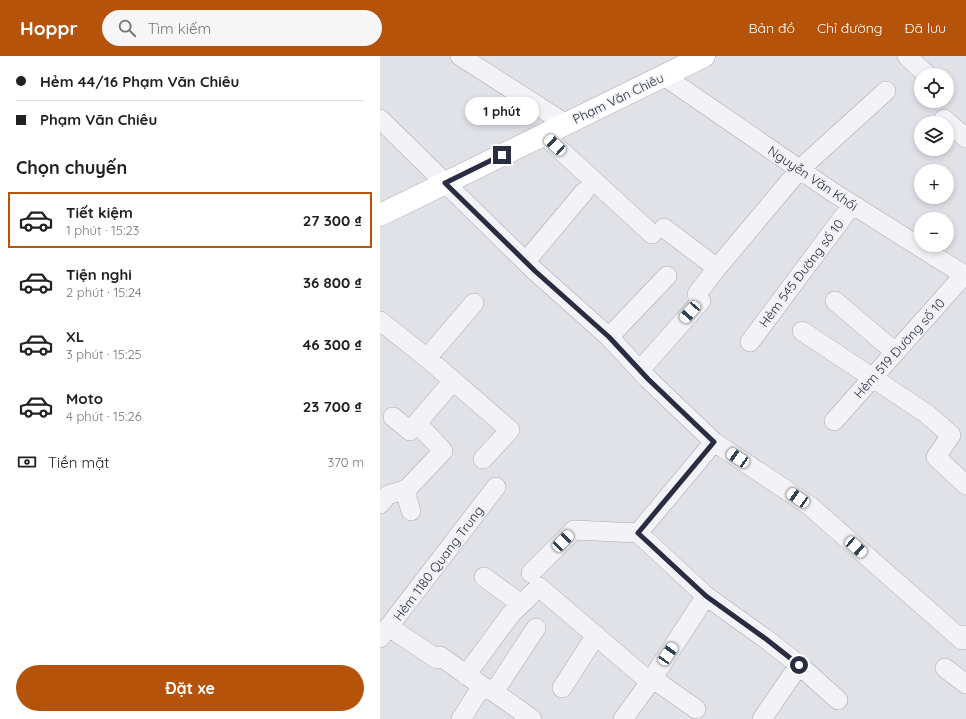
<!DOCTYPE html>
<html lang="vi">
<meta charset="utf-8">
<style>
:root{--surface:#fff;--page:#f6f6f6;--text:#202124;--muted:#757577;--line:#e0e0e0;--accent:#b45309}
body{margin:0;font-family:Quicksand,sans-serif;background:var(--page);color:var(--text);height:100vh;display:flex;flex-direction:column;font-size:15px;white-space:nowrap}
*{box-sizing:border-box;margin:0}
p{font-size:13px;color:var(--muted)}
.icon{flex:none;width:22px;height:22px;fill:none;stroke:currentColor;stroke-width:2;stroke-linecap:round;stroke-linejoin:round}
.map{position:relative;flex:1;overflow:hidden}
.panel{display:flex;flex-direction:column;background:var(--surface);width:380px}
.panel>*{flex:none}
.hud{display:grid;align-content:center;height:88px;padding:0 16px;background:var(--surface)}
.tools{position:absolute;left:534px;top:12px;display:grid;gap:8px}
.tools a{display:grid;place-items:center;width:40px;height:40px;border-radius:50%;background:var(--surface);box-shadow:0 2px 6px #0003;font-size:20px}
.end{position:absolute;width:18px;height:18px;margin:-9px;border:5px solid #2a2c3f;background:#fff;box-shadow:0 0 0 2px #fff}
.from{border-radius:50%}
.bubble{position:absolute;height:28px;border-radius:14px;background:var(--surface);box-shadow:0 2px 6px #0003;font-size:13px;font-weight:700;line-height:28px;text-align:center}
.car{position:absolute;width:12px;height:24px;margin:-12px -6px;border-radius:5px;box-shadow:0 0 3px 1px #0007;background:linear-gradient(#fff 24%,#345 0 40%,#fff 0 76%,#345 0 86%,#fff 0)}
.hud b{display:flex;align-items:center;gap:14px;height:38px;font-size:15px}
.hud b+b{border-top:1px solid var(--line)}
.hud i{width:10px;height:10px;background:var(--text)}
ul{padding:0;list-style:none}
li{display:flex;align-items:center;gap:12px;height:56px;margin:0 8px 6px;padding:0 8px;border:2px solid transparent;border-radius:0px}
li div{flex:1}
li b{display:block;font-size:15px}
li em{font-style:normal;font-weight:700}
li.active{border-color:var(--accent)}
li>.icon{width:36px;height:36px;stroke-width:1.5}
h2{padding:0 16px;font-size:18px;line-height:48px}
.pay{display:flex;align-items:center;gap:10px;height:44px;padding:0 16px;font-size:15px}
.pay p{margin-inline-start:auto}
.cta{display:flex;gap:8px;margin-top:auto;padding:8px 16px}
.cta a{flex:1;height:46px;border-radius:24px;background:var(--accent);color:#fff;font-size:16px;font-weight:700;line-height:46px;text-align:center}
header{display:flex;align-items:center;gap:24px;box-sizing:border-box;height:56px;padding:0 20px;background:var(--accent);color:#fff}
header strong{font-size:19px}
nav{display:flex;gap:22px;margin-inline-start:auto;font-size:14px}
.search{width:280px;height:36px;background:var(--page);display:flex;align-items:center;gap:10px;box-sizing:border-box;padding:0 14px;border-radius:22px;color:var(--muted);font-size:15px}
main{display:flex;flex:1;min-height:0}
.map>svg:first-child{display:block}
</style>
<header>
<strong>Hoppr</strong>
<div class="search"><svg class="icon" aria-label="search" viewBox="0 0 24 24"><circle cx="10" cy="10" r="6"/><path d="M15 15l6 6"/></svg>Tìm kiếm</div>
<nav><a>Bản đồ</a><a>Chỉ đường</a><a>Đã lưu</a></nav>
</header>
<main>
<section class="panel">
<div class="hud">
<b><i class="from"></i>Hẻm 44/16 Phạm Văn Chiêu</b>
<b><i></i>Phạm Văn Chiêu</b>
</div>
<h2>Chọn chuyến</h2>
<ul>
<li class="active"><svg class="icon" aria-label="car" viewBox="0 0 24 24"><path d="M5 17H2v-5l4-1 3-4h7l3 4 3 1v5h-3M9 17h6M6 11h13"/><circle cx="7" cy="17" r="2"/><circle cx="17" cy="17" r="2"/></svg><div><b>Tiết kiệm</b><p>1 phút · 15:23</p></div><em>27 300 ₫</em></li>
<li><svg class="icon" aria-label="car" viewBox="0 0 24 24"><path d="M5 17H2v-5l4-1 3-4h7l3 4 3 1v5h-3M9 17h6M6 11h13"/><circle cx="7" cy="17" r="2"/><circle cx="17" cy="17" r="2"/></svg><div><b>Tiện nghi</b><p>2 phút · 15:24</p></div><em>36 800 ₫</em></li>
<li><svg class="icon" aria-label="car" viewBox="0 0 24 24"><path d="M5 17H2v-5l4-1 3-4h7l3 4 3 1v5h-3M9 17h6M6 11h13"/><circle cx="7" cy="17" r="2"/><circle cx="17" cy="17" r="2"/></svg><div><b>XL</b><p>3 phút · 15:25</p></div><em>46 300 ₫</em></li>
<li><svg class="icon" aria-label="car" viewBox="0 0 24 24"><path d="M5 17H2v-5l4-1 3-4h7l3 4 3 1v5h-3M9 17h6M6 11h13"/><circle cx="7" cy="17" r="2"/><circle cx="17" cy="17" r="2"/></svg><div><b>Moto</b><p>4 phút · 15:26</p></div><em>23 700 ₫</em></li>
</ul>
<div class="pay"><svg class="icon" aria-label="cash" viewBox="0 0 24 24"><path d="M3 7h18v10H3z"/><circle cx="12" cy="12" r="2"/></svg>Tiền mặt<p>370 m</p></div>
<div class="cta"><a>Đặt xe</a></div>
</section>
<div class="map">
<svg width="586" height="663" viewBox="0 0 586 663">
<rect width="100%" height="100%" fill="#e0e2e8"/>
<g fill="none" stroke-linecap="round" stroke-linejoin="round">
<defs>
<path id="minor" d="M80 0 186 68
M527 0 547 19
M284 20 454 137 586 220
M0 63 155 215 229 281 268 323 334 386 430 450 582 584 586 579
M564 63 586 82
M164 79 272 178
M284 172 337 212
M146 205 204 136
M317 238 337 212 420 113 506 35
M455 245 515 296
M0 265 47 302 130 374 103 403
M422 275 547 358 571 379 556 401 586 429
M229 281 287 220
M370 286 472 149
M47 302 94 247
M260 314 321 245
M13 361 30 375 73 325
M454 365 584 219
M334 386 258 477 326 540 386 583 419 609 458 644
M27 433V442L31 455
M0 448 8 439 27 433 63 395 37 367
M151 517 194 474 258 477
M104 521 141 548
M9 571 57 603 60 600 102 630 114 636 152 663
M0 582 116 431
M565 612 586 628
M86 619 131 558 159 531 270 626
M272 622 316 653
M182 632 216 579
M114 636 156 572
M81 663 102 630
M243 663 270 626 326 540
M382 663 419 609"/>
<path id="major" d="M0 159 324 0"/>
</defs>
<use href="#minor" stroke="#a9abb5" stroke-width="20"/>
<use href="#major" stroke="#a0a3b3" stroke-width="23"/>
<use href="#minor" stroke="#f3f3f7" stroke-width="19"/>
<use href="#major" stroke="#fff" stroke-width="22"/>
</g>
<g fill="none" stroke-linecap="round" stroke-linejoin="round">
<path stroke="#2a2c3f" stroke-width="5" d="M122 99 65 127 155 215 229 281 268 323 334 386 258 477 326 540 386 583 419 609"/>
</g>
<g text-anchor="middle" stroke-width="3" stroke-linejoin="round" paint-order="stroke">
<g font-size="13" fill="#2a2c3f" stroke="#f0f1f6">
<text transform="translate(238 42) rotate(-26)" y="5">Phạm Văn Chiêu</text>
<text transform="translate(433 122) rotate(34)" y="5">Nguyễn Văn Khối</text>
<text transform="translate(421 217) rotate(-53)" y="5">Hẻm 545 Đường số 10</text>
<text transform="translate(519 292) rotate(-48)" y="5">Hẻm 519 Đường số 10</text>
<text transform="translate(58 507) rotate(-53)" y="5">Hẻm 1180 Quang Trung</text>
</g>
</g>
</svg>
<div class="tools">
<a><svg class="icon" aria-label="locate" viewBox="0 0 24 24"><circle cx="12" cy="12" r="6"/><path d="M12 2v4M12 18v4M2 12h4M18 12h4"/></svg></a>
<a><svg class="icon" aria-label="layers" viewBox="0 0 24 24"><path d="M12 4l9 5-9 5-9-5zM3 14l9 5 9-5"/></svg></a>
<a>+</a>
<a>−</a>
</div>
<i class="end from" style="left:419px;top:609px"></i>
<i class="end" style="left:122px;top:99px"></i>
<div class="bubble" style="left:85px;top:41px;width:74px">1 phút</div>
<i class="car" style="left:175px;top:89px;rotate:313deg"></i>
<i class="car" style="left:310px;top:256px;rotate:221deg"></i>
<i class="car" style="left:358px;top:402px;rotate:304deg"></i>
<i class="car" style="left:418px;top:442px;rotate:304deg"></i>
<i class="car" style="left:183px;top:485px;rotate:44deg"></i>
<i class="car" style="left:476px;top:491px;rotate:132deg"></i>
<i class="car" style="left:288px;top:598px;rotate:34deg"></i>
</div>
</main>
